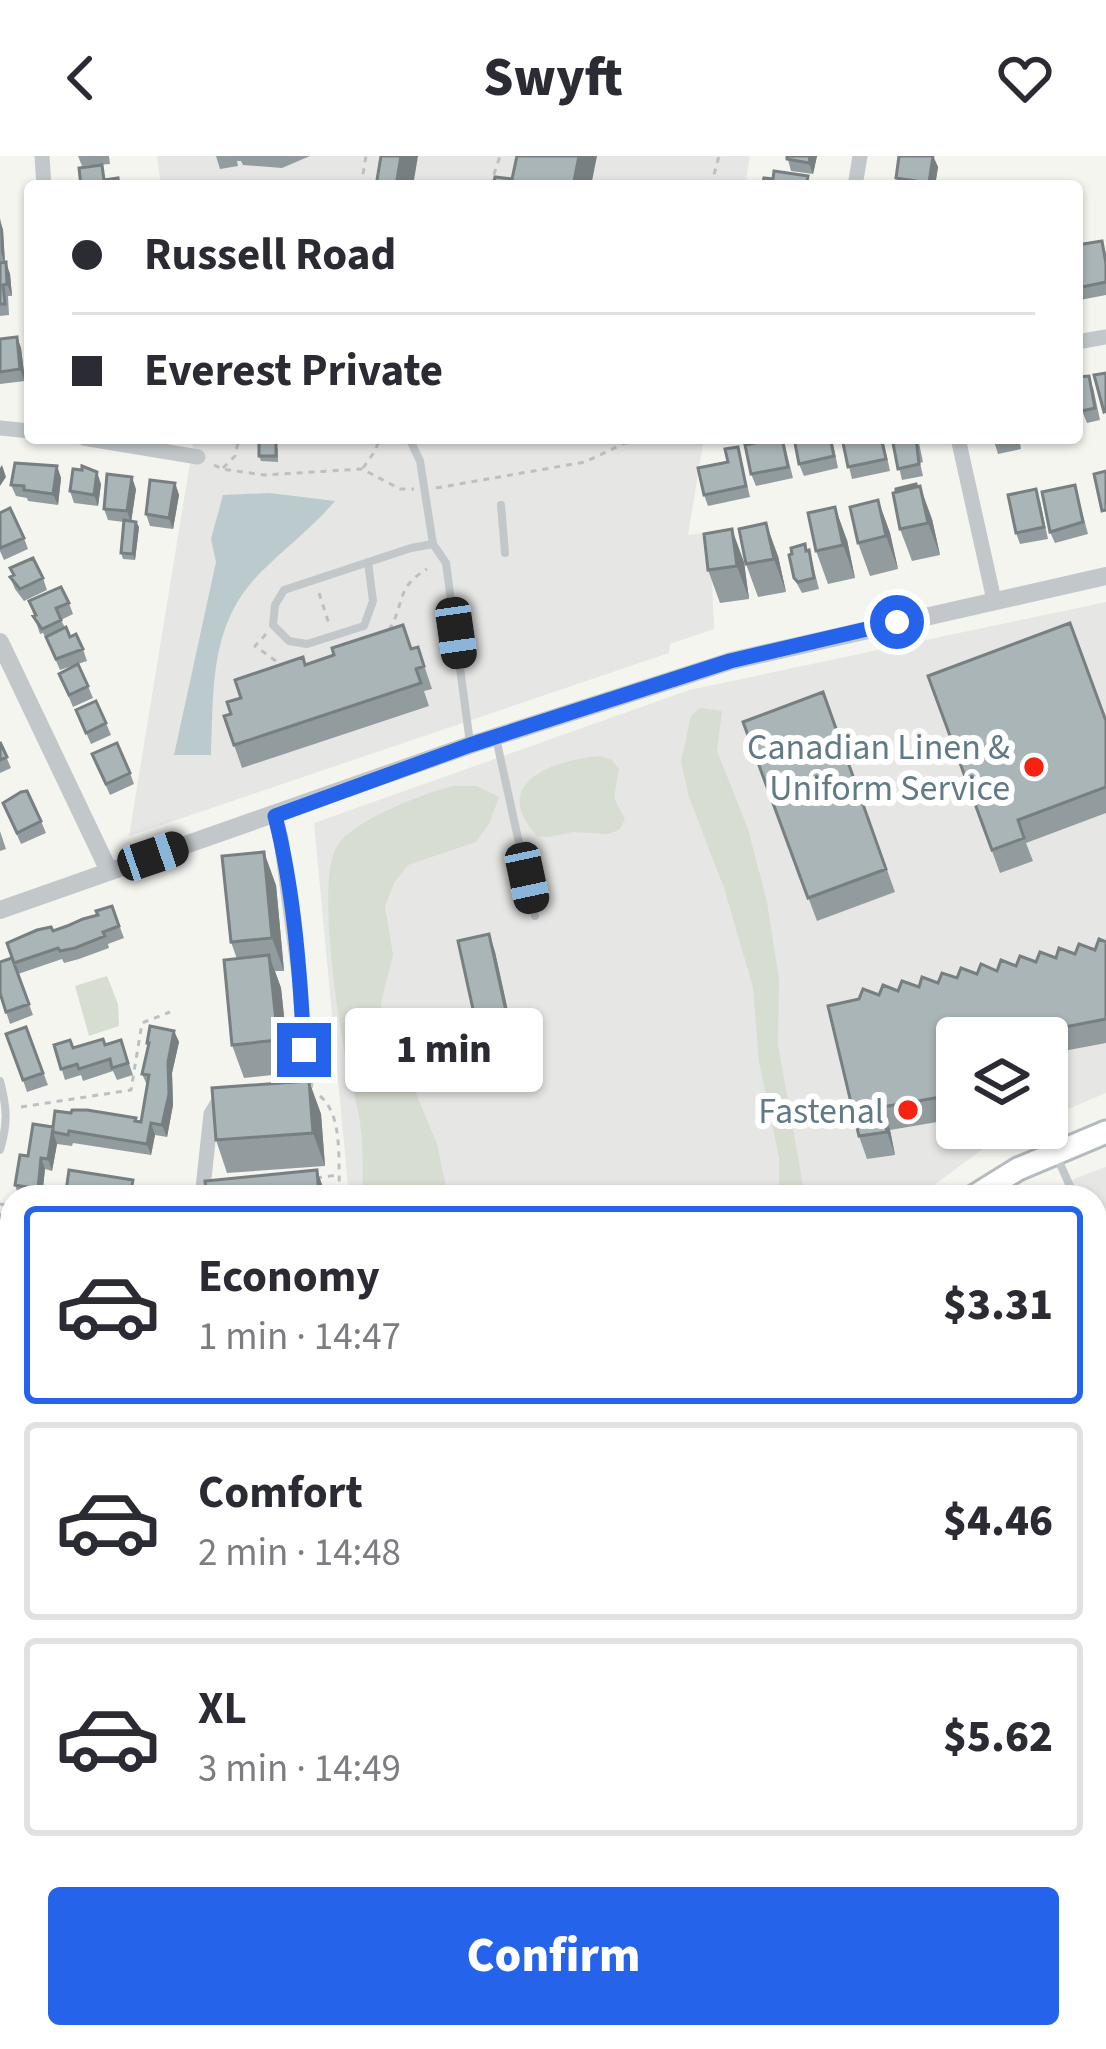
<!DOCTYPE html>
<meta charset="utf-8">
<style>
:root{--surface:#fff;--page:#f2f2f3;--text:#2b2b33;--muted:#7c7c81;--line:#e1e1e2;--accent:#2563eb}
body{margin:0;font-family:"Source Sans 3",sans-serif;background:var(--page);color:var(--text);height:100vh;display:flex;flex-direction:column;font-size:45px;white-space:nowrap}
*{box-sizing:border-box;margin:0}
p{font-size:39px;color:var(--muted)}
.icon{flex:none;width:66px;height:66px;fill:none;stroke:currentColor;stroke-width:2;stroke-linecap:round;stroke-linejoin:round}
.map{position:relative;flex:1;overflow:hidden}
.panel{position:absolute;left:0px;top:1029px;width:1107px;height:864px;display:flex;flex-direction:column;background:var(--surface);border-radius:36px 36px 0 0;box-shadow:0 3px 9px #0004}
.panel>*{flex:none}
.guide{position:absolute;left:24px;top:24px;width:1059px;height:264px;border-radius:12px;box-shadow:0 3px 9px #0004;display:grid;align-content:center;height:264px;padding:0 48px;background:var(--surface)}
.controls{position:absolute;left:936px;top:861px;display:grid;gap:24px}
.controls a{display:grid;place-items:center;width:132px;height:132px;border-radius:12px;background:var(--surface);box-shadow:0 3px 9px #0004;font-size:60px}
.end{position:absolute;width:54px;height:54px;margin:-27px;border:15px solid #2563eb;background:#fff;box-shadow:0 0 0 6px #fff}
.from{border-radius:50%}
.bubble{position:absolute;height:84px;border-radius:12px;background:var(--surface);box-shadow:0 3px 9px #0004;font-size:39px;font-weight:800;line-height:84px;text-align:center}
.car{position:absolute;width:36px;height:72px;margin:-36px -18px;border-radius:15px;box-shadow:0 0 9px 3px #0007;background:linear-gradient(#222 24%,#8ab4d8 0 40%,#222 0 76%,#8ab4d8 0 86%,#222 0)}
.guide b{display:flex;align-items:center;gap:42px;height:114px;font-size:45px}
.guide b+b{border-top:3px solid var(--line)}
.guide i{width:30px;height:30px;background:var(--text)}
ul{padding:21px 0 0;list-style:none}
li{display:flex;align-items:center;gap:36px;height:198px;margin:0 24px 18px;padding:0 24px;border:6px solid var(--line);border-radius:12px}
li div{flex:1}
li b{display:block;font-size:45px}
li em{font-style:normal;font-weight:800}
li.active{border-color:var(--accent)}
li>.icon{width:108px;height:108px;stroke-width:1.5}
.action{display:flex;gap:24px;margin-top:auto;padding:24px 48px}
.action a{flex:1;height:138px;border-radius:12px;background:var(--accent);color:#fff;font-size:48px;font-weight:800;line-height:138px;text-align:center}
header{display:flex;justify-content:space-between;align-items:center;height:156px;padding:0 48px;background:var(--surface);font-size:54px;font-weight:800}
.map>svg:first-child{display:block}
</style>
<header><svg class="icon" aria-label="back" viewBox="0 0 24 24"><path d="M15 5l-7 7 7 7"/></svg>Swyft<svg class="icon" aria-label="heart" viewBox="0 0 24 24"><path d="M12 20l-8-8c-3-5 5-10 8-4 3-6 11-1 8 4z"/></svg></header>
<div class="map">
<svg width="1106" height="1893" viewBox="0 0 1106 1893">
<rect width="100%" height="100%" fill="#f5f5f0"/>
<path fill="#e6e6e4" d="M157 0H750L745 30H161Z
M194 282H704L688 379 710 376 714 473 670 488 669 497 129 680Z
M1106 446V937L1047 962V882H957V972H1023L995 984 918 1041H349L314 667 689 534Z
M1106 1011V1802L1095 1803V1041H1040L1076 1022Z
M12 1480V1881H464L379 1893H0V1481Z"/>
<path fill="#d7ddd1" d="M700 552 722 555 717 595 748 673 767 746 779 824 778 888 805 1041H779V1001L759 906 753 831 724 732 689 641 681 606 691 560Z
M600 600 612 604 619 613 614 642 625 663 620 673 609 678 573 676 548 681 537 680C488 626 554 604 600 600Z
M453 630H477L499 641 490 666 476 686 408 709 394 727 385 750 393 799 381 847 382 872 408 918 437 988 448 1041H363C362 1017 364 991 360 967 356 940 347 914 343 887 336 848 316 715 339 687 359 662 422 638 453 630Z
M107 820 118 848 119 870 89 880 75 830Z"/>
<path fill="#bacacd" d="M269 337 335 345C313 371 285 392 261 416 209 468 214 531 211 599H174L216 406 211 383 223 339Z"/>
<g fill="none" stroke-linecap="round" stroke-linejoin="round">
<defs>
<path id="secondary" d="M973 1041 1018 1013 1106 976
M1095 1845 1106 1844
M1095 1872 1106 1870
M618 1893 753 1881
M927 1893 1022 1881"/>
</defs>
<use href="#secondary" stroke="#b4bbbe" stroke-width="27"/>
<path stroke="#bdc0c2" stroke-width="3" stroke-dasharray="6 6" stroke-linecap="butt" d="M361 30 366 0
M490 30 500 0
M711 30 719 0
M603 282 609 291
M214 309 222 313 264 319 362 313 400 333H414
M223 312 235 300 239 282
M363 312 375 295 380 282
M436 332 585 306 625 287 667 282
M319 437 329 468
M389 474C405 448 395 432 427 413
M266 478 255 490 283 510
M320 940C345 961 337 1011 340 1041
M21 951 131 934 142 867 170 856
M316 1022 338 1019
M0 1048 12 1050
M0 1241 12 1243
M0 1359 4 1361 0 1379
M499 1885 521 1881
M451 1893 472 1889"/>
<path stroke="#c2c7ca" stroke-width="8" d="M409 282 420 305 433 388 446 407 470 587
M501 349 505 397
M368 406 373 445 364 470 307 488 289 485 273 469 275 449 284 434 411 392 433 388
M496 582 535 760
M0 925C7 951 8 968 0 994
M1047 944 1066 986
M1056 999 1075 1041
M0 1146 12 1148
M1095 1470 1106 1469
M201 1881V1893
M311 1881 312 1893
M487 1881 488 1893
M50 1893 51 1881
M177 1893 178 1881"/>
<path stroke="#c2c7ca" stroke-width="15" d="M42 0 44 30
M855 30 860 0
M1077 186 1106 181
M0 272 30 275
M83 282 198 301
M958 282 994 444
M275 660 281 683 300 826 306 928 293 929
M202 1041 211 958 222 940"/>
<path stroke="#c2c7ca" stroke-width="18" d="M0 486 109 715
M0 754 470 589 731 505 1106 420"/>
<use href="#secondary" stroke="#fff" stroke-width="21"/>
</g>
<path fill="#929c9e" d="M78 0H109L110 8 82 10Z
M216 0H310L282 12 243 9 241 5H237L238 10 220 13Z
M787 0H817L813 18 791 15Z
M933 0 938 11 935 30H894L898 27 896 22Z
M0 62 3 74 5 106 10 118 12 140H8L9 159 0 160Z
M1102 85 1106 97V139L1080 144 1077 135V112H1080Z
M17 181 21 192 25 225 0 228V183Z
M1077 221 1093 231 1100 264 1087 267 1083 257 1077 258Z
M783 282 793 322 756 330 751 318Z
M832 282 838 312 804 320 799 308Z
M842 282H883L890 315 852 323Z
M892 282H918L923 306 920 307 923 320 902 324Z
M993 282H1019L1021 293 998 298Z
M738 291 750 341 708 350 704 339Z
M278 292V306L261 305 259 300Z
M57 310 61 322 58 349 28 345 27 342 16 340 11 329Z
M175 327 179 339 173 373 150 370 146 358Z
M101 328 98 350 74 347 70 335Z
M1075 329 1088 378 1055 387 1050 376Z
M136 333 131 365 136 366 139 371 135 404 123 403 121 397 124 366 108 364 104 353Z
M878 344 890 377 898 413 870 420 858 387Z
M1040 345 1048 383 1020 388 1016 377Z
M0 357 24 382 28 393 4 404 0 395Z
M932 363 940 399 912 405 900 373Z
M847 384 855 422 828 428 816 395Z
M809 394 819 433 802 437 794 422 807 395Z
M778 400 786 436 758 441 746 408Z
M744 406 749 443 720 447 708 414Z
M10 421 43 422 47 434 24 445 15 433Z
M29 445 69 447 73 458 61 464 70 481 83 493 87 505 60 514 47 484 43 477 40 478Z
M418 491 432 533 424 535 429 550 242 612 224 560 231 558 241 542 306 509Z
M59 518 88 530 93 542 73 551Z
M928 520 1106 565V657L1026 687 1033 705 1000 717Z
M823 536 895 736 817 765 743 566Z
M76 554 106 567 111 579 91 588Z
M0 586 11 612 0 617Z
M92 598 130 617 134 628 110 639Z
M3 647 41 665 46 677 21 688Z
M0 675 6 693 0 695Z
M276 729 284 815H275L281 832 290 917 244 922 232 889 237 803 231 786Z
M112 750 124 782 108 788 109 792 79 803 64 807 62 803 18 818 14 807 53 775 98 759Z
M489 778 495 796 517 896 486 903 480 885Z
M1106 786V887L1058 896 1060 906 1047 909V882H957V943L946 945 949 964 890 974 895 999 867 1003 859 980 879 839 1095 794Z
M12 802 33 859 10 868 0 837Z
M26 871 48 929 27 936 23 924Z
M174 875 179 886 172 917 173 949 167 981 155 979 151 999 73 987 72 990 57 988 52 1015 45 1013 42 1041H19L15 1029 28 1000 53 971 71 957 136 962 137 965 141 966 147 929 142 918 149 891 147 887Z
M121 884 133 919 117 924 113 915 83 925 81 919 65 924 54 889 73 892 105 889Z
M309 925 321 958 325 1010 227 1017 216 984Z
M66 1035 137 1036 151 1038 152 1041H68Z
M0 1059 12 1061V1121L0 1120Z
M12 1194V1227L4 1225 0 1214Z
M1106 1218V1286L1095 1287V1219Z
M12 1254V1287L0 1285V1274Z
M0 1313 12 1315V1349L0 1347Z
M1106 1356V1435L1095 1426V1369Z
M12 1421V1449L9 1460 0 1459V1426L8 1428Z
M60 1881H148L149 1892 62 1893Z
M201 1881H280L274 1890 205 1891Z"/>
<path fill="#777f81" d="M401 0H418L413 30H396Z
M579 0H597L591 30H573Z
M810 0H817L813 18 809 7Z
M933 0 938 11 935 30H930Z
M0 66 3 74 5 108 1 96Z
M6 106 10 118 12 140 7 128Z
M17 181 21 192 25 225 20 213Z
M2 309 6 321 0 330V312Z
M57 310 61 322 58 349 53 338Z
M97 316 101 328 98 350 94 339Z
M132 321 136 333 131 367 127 355Z
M175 327 179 339 173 373 169 362Z
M920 330 932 363 940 399 928 367Z
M878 344 890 377 898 413 886 380Z
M835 351 847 384 855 422 843 389Z
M136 366 139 371 135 404 133 398Z
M766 367 778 400 786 436 774 403Z
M732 373 744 406 749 443 737 410Z
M264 696 276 729 284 815 272 782Z
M489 778 495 796 517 896 511 878Z
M269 799 281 832 290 917 278 884Z
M174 875 179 886 172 917 173 949 167 981 162 969 168 906Z
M938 922 946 945 949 964 941 941Z
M309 925 321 958 325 1010 313 977Z
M882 951 890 974 895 999 887 976Z
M151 967 155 979 151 999 147 988Z
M53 976 57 988 52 1015 48 1003Z
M41 1002 45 1013 42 1041 38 1033Z
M317 1014 325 1037 326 1041H319Z
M7 1437 11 1449 9 1460 5 1448Z
M12 1625V1681L0 1755V1699Z"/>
<path fill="#aab5b8" stroke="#777f81" stroke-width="3" d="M381 0H401L396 30H376Z
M517 0H579L573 30H493L495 21 512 23Z
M787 0H810L809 7 787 3Z
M899 0H933L929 27 896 22Z
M102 9 104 24 118 22 119 30H81L79 12Z
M774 15 808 20 806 30H762L764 22 773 23Z
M1102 85 1106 108V126L1077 132V112H1080L1077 89Z
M6 106 7 128 3 129 5 148H0V107Z
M17 181 20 213 0 216V183Z
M1106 217V255L1104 256 1094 219Z
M1089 220 1095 252 1082 255 1081 246H1077V221Z
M778 282H782L788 311 751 318 745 289Z
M794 282H830L834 300 799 308Z
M842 282H881L886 303 848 311Z
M892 282H916L919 308 898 313Z
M993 282H1014L994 286Z
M259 286H276V300H259Z
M738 291 746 330 704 339 698 312 728 306 725 293Z
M15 307 57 310 53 338 24 334V330L11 329Z
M82 310 97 316 94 339 70 335 73 313 82 314Z
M1106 315V354L1102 355 1094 318Z
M107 318 132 321 127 355 104 353Z
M150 324 175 327 169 362 146 358Z
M916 328 917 331 896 336V333Z
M1075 329 1083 366 1050 376 1042 336Z
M920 330 928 367 900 373 893 337Z
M1036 333 1044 371 1016 377 1008 339Z
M878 344 886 380 858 387 850 351Z
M835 351 843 389 816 395 808 357Z
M10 352 24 382 0 392V357Z
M124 364 136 366 133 398 121 397Z
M766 367 774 403 746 408 739 373Z
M732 373 737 410 708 414 704 378Z
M805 388 806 395 809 394 814 422 798 426 794 422 789 399 792 398 791 392Z
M33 402 43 422 20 433 10 421 14 419 10 412Z
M61 431 69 447 56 452 61 464 42 473 33 460 36 459 29 445Z
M1070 467 1106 565V631L1018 664 1024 682 992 694 928 520Z
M403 469 411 493 418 491 424 510 416 513 421 527 234 589 224 560 231 558 227 546 241 542 235 524 303 501 305 509 334 499 332 492Z
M66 471 70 481 76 478 83 493 56 503 46 481Z
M78 508 88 530 69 539 59 518Z
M823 536 886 713 808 742 743 566Z
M96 545 106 567 86 577 76 554Z
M0 586 7 601 0 604Z
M117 587 130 617 106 628 92 598Z
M27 635 41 665 17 677 3 647 21 636Z
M264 696 272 782 231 786 222 700Z
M112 750 119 770 103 776 105 780 75 792 60 795 58 792 14 807 7 787 37 774 51 771 53 775 67 770 83 763 98 759 96 755Z
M489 778 511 878 480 885 458 785Z
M1099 783 1106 786V863L1050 874 1052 884 1047 885V882H957V919L938 922 941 941 882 951 887 976 859 980 828 850 859 843 863 833 879 839 883 829 898 835 902 825 919 831 922 821 938 827 942 817 957 822 961 812 977 818 981 808 997 815 1001 804 1016 810 1020 800 1036 806 1040 796 1056 802 1059 792 1075 798 1079 788 1095 794Z
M269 799 278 884 232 889 224 804Z
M12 802 29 848 6 856 0 837V806Z
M150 870 174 875 168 906 169 938 162 969 151 967 147 988 69 975 68 979 53 976V972L48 1003 41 1002 38 1033 15 1029 20 999 28 1000 33 968 53 971 55 955 71 957 72 954H87L136 962 135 965 141 966 149 919 142 918 149 887H147Z
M26 871 43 917 23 924 6 878Z
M103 883 105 889 121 884 128 907 112 912 110 903 79 913 77 908 61 913 54 889 70 884 73 892Z
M309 925 313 977 216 984 212 932Z
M69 1014 133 1024 131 1035 151 1038V1041H102L66 1035Z
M317 1014 319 1041H207L205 1025Z
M0 1059 12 1061 11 1110 0 1109Z
M3 1192 12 1194V1216L0 1214Z
M1106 1218V1268L1095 1269V1219Z
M0 1253 12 1254V1276L0 1274Z
M0 1313 12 1315V1338L0 1336Z
M1106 1356V1423L1095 1414V1369Z
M9 1421H12V1438L7 1437 5 1448H0V1426L8 1428Z
M0 1546 12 1548V1625L0 1699Z
M60 1881H103L104 1890 62 1893Z"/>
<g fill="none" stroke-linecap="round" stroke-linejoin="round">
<path stroke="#2563eb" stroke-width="15" d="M304 894C300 816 294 735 275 660L470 589 730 505 897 466"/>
</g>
<g fill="#f62310" stroke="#fff" stroke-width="4.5">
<circle cx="1034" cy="611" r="12"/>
<circle cx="908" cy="954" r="12"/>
</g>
<g text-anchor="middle" stroke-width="12" stroke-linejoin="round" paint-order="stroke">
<g font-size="36" fill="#617a85" stroke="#fff" text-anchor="end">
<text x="1010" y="603">Canadian Linen &amp;<tspan x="1010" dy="41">Uniform Service</tspan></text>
<text x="884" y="967">Fastenal</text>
</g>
</g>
</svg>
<div class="controls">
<a><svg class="icon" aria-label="layers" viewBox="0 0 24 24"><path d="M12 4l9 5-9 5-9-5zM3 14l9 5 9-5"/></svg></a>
</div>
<i class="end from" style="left:897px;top:466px"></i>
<i class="end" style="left:304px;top:894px"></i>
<div class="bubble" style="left:345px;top:852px;width:198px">1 min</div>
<i class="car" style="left:456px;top:477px;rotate:172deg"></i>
<i class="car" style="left:153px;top:700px;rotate:71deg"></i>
<i class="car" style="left:527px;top:722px;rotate:168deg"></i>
<div class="guide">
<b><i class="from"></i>Russell Road</b>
<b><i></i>Everest Private</b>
</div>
<section class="panel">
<ul>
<li class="active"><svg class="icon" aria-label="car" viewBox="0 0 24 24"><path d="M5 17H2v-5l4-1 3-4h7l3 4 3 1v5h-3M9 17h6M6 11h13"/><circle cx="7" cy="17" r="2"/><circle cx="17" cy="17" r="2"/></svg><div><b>Economy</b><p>1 min · 14:47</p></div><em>$3.31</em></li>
<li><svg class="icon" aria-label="car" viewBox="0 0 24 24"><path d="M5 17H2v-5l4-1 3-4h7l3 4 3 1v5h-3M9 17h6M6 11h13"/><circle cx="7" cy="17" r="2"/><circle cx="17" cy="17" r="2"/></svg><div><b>Comfort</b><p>2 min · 14:48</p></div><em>$4.46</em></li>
<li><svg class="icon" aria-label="car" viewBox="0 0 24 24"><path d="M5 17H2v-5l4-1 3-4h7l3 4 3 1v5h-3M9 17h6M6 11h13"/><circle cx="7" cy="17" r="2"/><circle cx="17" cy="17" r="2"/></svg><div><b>XL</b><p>3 min · 14:49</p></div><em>$5.62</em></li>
</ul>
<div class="action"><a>Confirm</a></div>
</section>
</div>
